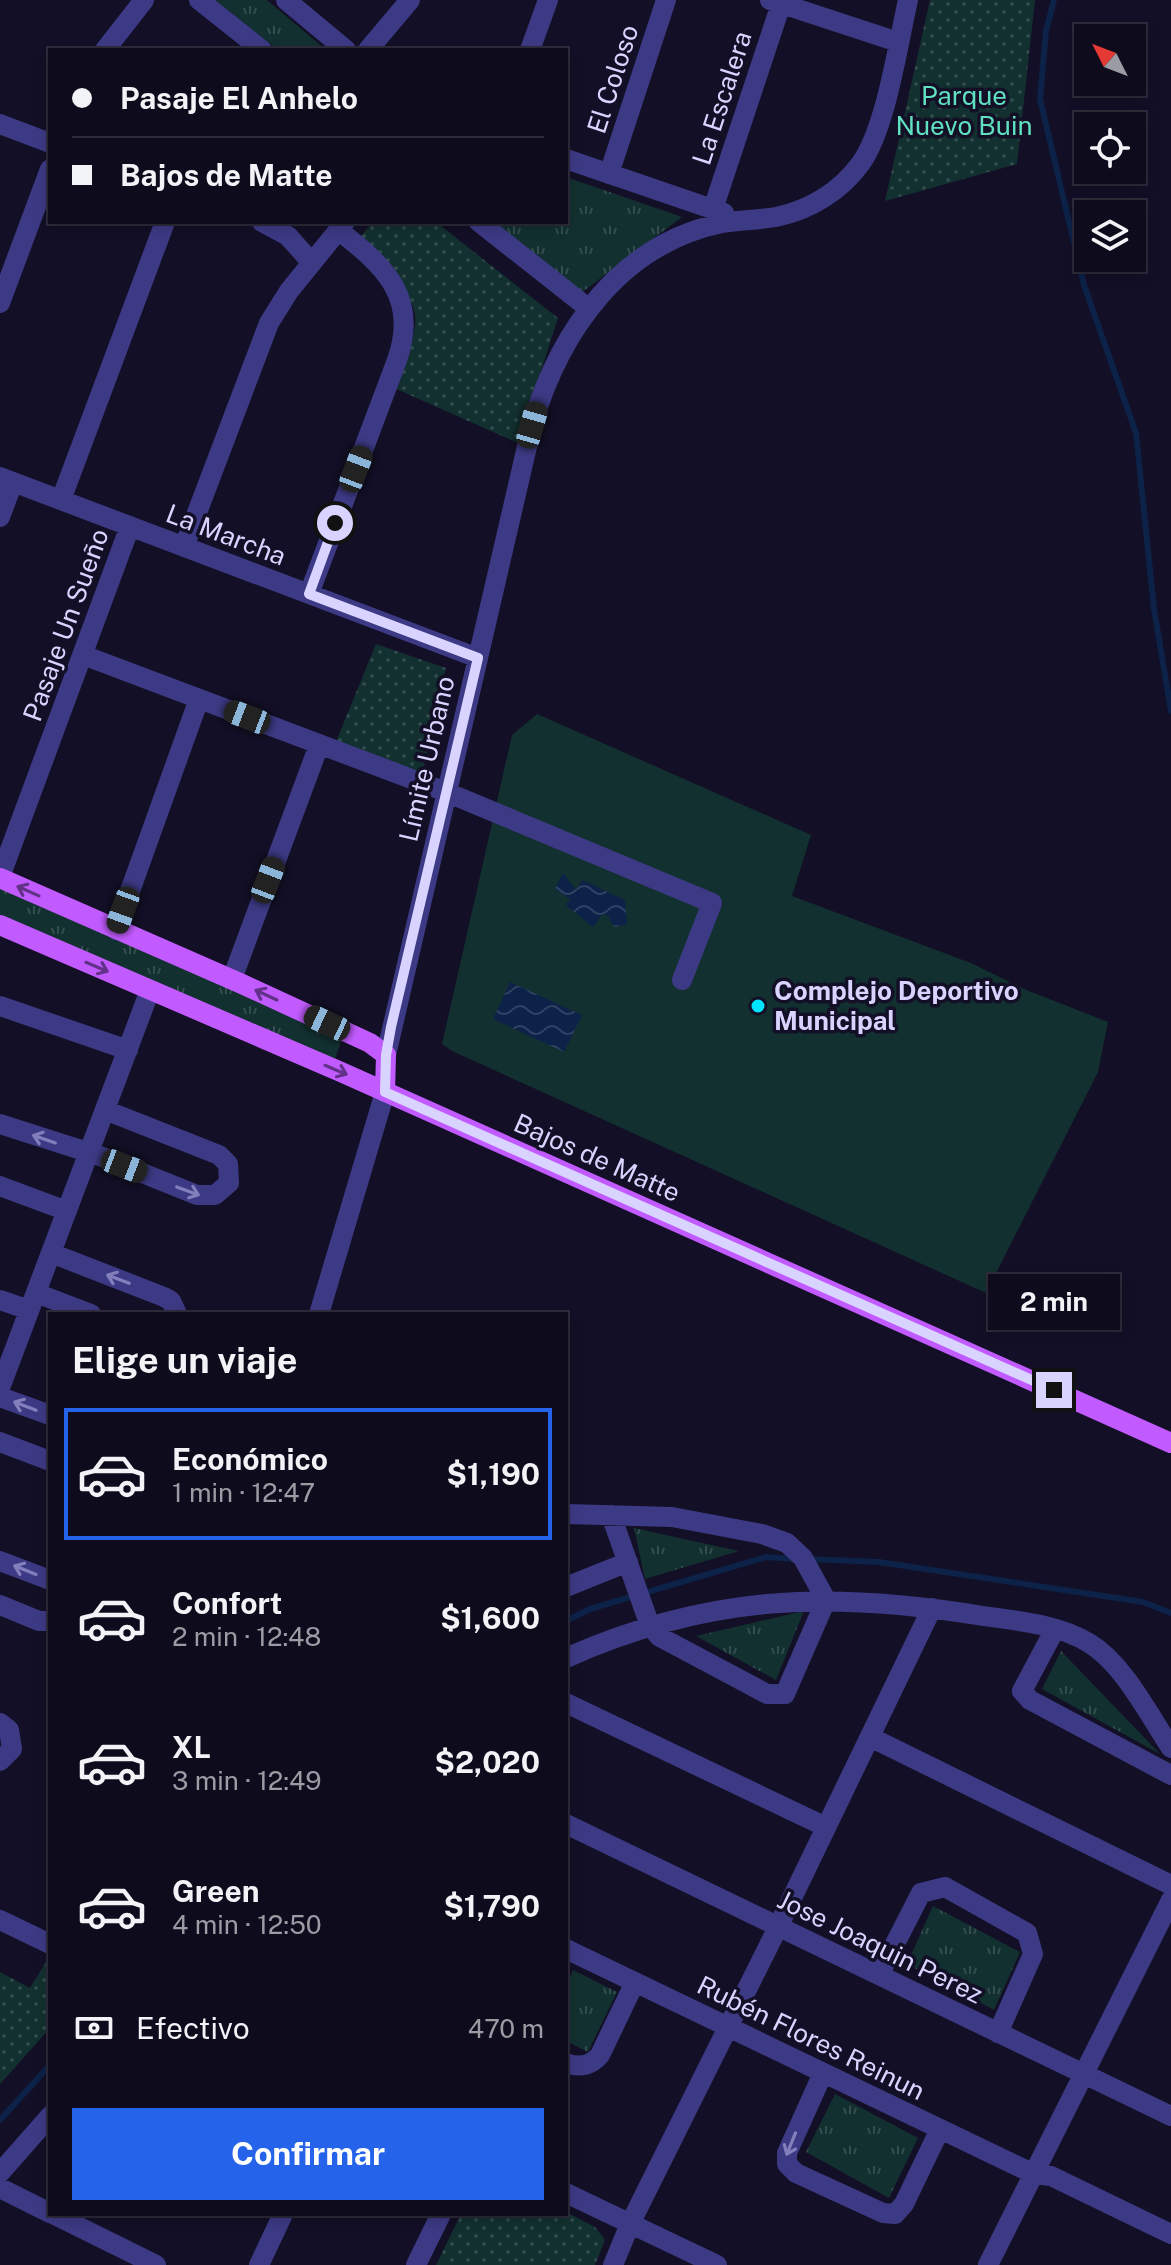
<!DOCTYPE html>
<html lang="es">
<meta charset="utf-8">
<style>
:root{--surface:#0e0b1c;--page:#1c1929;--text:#f1f3f6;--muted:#9b9ba3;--line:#2e2b3b;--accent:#2563eb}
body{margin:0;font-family:"Public Sans",sans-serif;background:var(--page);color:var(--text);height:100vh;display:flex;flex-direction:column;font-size:30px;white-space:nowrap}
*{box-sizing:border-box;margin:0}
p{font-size:26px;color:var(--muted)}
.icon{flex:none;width:44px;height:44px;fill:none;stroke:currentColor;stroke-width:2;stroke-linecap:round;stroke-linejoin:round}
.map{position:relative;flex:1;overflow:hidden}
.drawer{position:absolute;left:48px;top:1312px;width:520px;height:904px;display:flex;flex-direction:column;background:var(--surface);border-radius:0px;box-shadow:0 4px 12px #0003,0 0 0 2px var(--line)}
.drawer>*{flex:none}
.banner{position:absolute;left:48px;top:48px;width:520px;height:176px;border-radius:0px;box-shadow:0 4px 12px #0003,0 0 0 2px var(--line);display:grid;align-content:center;height:176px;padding:0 24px;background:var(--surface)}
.needle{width:52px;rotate:312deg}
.fabs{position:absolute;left:1074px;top:24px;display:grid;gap:16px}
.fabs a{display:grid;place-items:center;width:72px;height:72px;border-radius:0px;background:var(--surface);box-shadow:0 4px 12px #0003,0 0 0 2px var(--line);font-size:40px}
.end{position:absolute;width:36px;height:36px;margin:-18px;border:10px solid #d9d4ff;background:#111;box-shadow:0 0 0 4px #111}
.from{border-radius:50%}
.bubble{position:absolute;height:56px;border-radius:0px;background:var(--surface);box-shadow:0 4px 12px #0003,0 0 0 2px var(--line);font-size:26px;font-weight:700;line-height:56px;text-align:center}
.car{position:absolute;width:24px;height:48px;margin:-24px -12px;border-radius:10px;box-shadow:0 0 6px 2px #0007;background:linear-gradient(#222 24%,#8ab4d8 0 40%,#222 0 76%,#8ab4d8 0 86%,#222 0)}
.banner b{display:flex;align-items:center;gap:28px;height:76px;font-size:30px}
.banner b+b{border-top:2px solid var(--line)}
.banner i{width:20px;height:20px;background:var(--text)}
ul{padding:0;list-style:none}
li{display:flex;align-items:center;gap:24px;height:132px;margin:0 16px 12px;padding:0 8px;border:4px solid transparent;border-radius:0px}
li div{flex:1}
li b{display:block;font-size:30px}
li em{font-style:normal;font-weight:700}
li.active{border-color:var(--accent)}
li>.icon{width:72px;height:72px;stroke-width:1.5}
h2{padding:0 24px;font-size:36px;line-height:96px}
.pay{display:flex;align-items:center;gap:20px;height:88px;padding:0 24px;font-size:30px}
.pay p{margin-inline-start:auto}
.button{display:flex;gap:16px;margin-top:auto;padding:16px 24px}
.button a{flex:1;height:92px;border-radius:0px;background:var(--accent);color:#fff;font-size:32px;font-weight:700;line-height:92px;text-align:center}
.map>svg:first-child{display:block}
</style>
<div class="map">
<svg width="1171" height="2265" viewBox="0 0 1171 2265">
<defs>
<pattern id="grass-tufts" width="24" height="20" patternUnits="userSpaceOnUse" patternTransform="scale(2)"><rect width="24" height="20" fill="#12302f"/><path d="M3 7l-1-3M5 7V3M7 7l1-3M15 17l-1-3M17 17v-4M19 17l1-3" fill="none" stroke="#344d4e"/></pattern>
<pattern id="park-dots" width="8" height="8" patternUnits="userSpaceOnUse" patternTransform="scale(2)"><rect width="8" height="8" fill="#12302f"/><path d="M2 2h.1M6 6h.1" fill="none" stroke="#344d4e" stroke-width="1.8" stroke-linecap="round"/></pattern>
<pattern id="water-waves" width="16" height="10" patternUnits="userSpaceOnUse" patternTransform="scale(2)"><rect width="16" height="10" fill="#0c2248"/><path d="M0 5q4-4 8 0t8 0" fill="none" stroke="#2f4163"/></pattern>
</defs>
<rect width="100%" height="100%" fill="#130f26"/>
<path fill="url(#grass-tufts)" d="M215 0H267L326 50H278Z
M566 177 682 217 581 293 493 222H566Z
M0 886 342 1039 335 1059 0 918Z
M634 1528 739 1551 645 1579Z
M804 1611 776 1680 696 1636Z
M1061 1651 1160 1754 1042 1689Z
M933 1906 1020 1952 994 2010 907 1964Z
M573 1970 617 1992 588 2052 566 2041V1986Z
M835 2094 918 2138 889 2198 806 2152Z"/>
<path fill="url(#park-dots)" d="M930 0H1035L1017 164 885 201Z
M373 222H436L558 318 518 443 394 388C401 369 418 335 415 315 412 290 377 256 361 236Z
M376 644 446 668 422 776 335 744Z
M46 1962 50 1963V2028L0 2084V1972L30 1988Z
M566 2212 595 2227 605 2240 595 2265H436L461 2214Z"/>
<path fill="#12302f" d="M537 714 811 835 792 896 971 963 1024 989 1108 1022 1098 1072 986 1293 452 1051 442 1044 512 735Z"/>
<path fill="url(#water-waves)" d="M563 873 576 890 582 880 625 900 627 924 614 927 608 916 602 914 593 927 566 905 570 899 555 889Z
M510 982 582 1015 564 1052 493 1019Z"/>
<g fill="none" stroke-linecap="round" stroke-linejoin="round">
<path stroke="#0c2248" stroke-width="6" d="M1054 0 1046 31 1040 99 1084 285 1136 433 1154 609 1171 711
M808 1559 879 1562 1143 1602 1171 1613
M566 1621 590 1609 766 1557 796 1559
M0 2120 50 2065"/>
<path stroke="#3d3a85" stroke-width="20" d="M199 0 262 50
M286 0 346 50
M770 0 898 42
M105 50 144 0
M368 50 410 0
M530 50 548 0
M0 124 50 143
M566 159 724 213
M609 174 666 0
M713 209 781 4
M262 222 288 236 312 263
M479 222 588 308
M0 303 50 169
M0 477 478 658
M61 500 165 222
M0 517 13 482
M184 547 269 323 289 291 345 222
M309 594 397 360C419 298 385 266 338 230
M83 655 446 792 712 903 682 980
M0 877 130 526
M116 930 199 699
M232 979 319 745
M0 1006 128 1050
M386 1055 532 425C560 331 620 244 722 223 740 220 758 220 776 217 810 210 841 191 861 163 886 128 898 44 908 0
M0 1124 100 1156 197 1195H215L229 1183 228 1164 219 1155 105 1110
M0 1186 67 1211
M51 1253 164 1297 171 1301 177 1314
M36 1293 91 1314
M0 1300 29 1310
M319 1314 385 1092
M0 1388 150 990
M0 1397 50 1415
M0 1442 50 1461
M566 1514 672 1517 762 1534 787 1543 803 1558 826 1600 785 1694H767L660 1637 650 1626 611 1515
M0 1561 50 1580
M566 1587 628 1562
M0 1605 39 1621H50
M1055 1629 1022 1691 1030 1700 1171 1775
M566 1658C709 1594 831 1591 983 1616 1018 1621 1058 1624 1089 1643 1123 1663 1149 1715 1171 1748
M566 1703 826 1827
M0 1723 9 1730 12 1749 0 1761
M870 1737 1171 1885
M566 1824 1171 2116
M0 1920 50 1944
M566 1949 1034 2174 1051 2176 1171 2234
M879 1975 921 1893 945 1887 1027 1933 1033 1954 998 2033
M566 2063C579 2068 591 2066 600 2055L635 1982
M823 2073 787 2153V2164L796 2173 883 2213 895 2214 904 2204 940 2129
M0 2173 50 2116
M0 2188 50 2213
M566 2193 717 2265
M53 2214 156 2265
M259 2265 283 2214
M416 2265 441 2214
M613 2265 630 2224 778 1927 932 1608
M988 2265 1171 1900"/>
<path stroke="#c25bff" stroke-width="20" d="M0 878 242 984 370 1043 386 1055 385 1092
M0 925 341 1072 1171 1443"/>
</g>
<defs><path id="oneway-shaft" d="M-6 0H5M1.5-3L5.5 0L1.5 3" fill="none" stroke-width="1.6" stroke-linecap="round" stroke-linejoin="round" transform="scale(2)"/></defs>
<g stroke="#623188">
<use href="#oneway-shaft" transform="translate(28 891) rotate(-156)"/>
<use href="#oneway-shaft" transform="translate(97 967) rotate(23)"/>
<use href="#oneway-shaft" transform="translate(266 995) rotate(-155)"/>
<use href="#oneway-shaft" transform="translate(336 1070) rotate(23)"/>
</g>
<g stroke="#837fbc">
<use href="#oneway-shaft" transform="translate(44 1139) rotate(-161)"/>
<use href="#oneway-shaft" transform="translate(188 1191) rotate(20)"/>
<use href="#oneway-shaft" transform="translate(118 1279) rotate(-159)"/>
<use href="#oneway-shaft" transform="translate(25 1406) rotate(-159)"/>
<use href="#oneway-shaft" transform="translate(25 1570) rotate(-158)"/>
<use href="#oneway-shaft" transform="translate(791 2144) rotate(112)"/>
</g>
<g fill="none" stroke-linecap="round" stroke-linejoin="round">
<path stroke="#d9d4ff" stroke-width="10" d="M335 523 309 594 478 658 391 1027 386 1055 385 1092 1054 1390"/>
</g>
<circle fill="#00e5ff" stroke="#130f26" stroke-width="3" cx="758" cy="1006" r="8"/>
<g text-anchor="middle" stroke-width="7" stroke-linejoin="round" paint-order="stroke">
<g font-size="26" fill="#d9d4ff" stroke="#130f26">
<text transform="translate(613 79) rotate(-72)" y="9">El Coloso</text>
<text transform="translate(722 98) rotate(-72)" y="9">La Escalera</text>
<text transform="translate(226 535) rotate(21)" y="9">La Marcha</text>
<text transform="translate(66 625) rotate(-70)" y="9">Pasaje Un Sueño</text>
<text transform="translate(427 759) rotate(-77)" y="9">Límite Urbano</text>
<text transform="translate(597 1158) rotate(24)" y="9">Bajos de Matte</text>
<text transform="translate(880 1947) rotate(26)" y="9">Jose Joaquin Perez</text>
<text transform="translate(811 2038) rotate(26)" y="9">Rubén Flores Reinun</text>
</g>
<g font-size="26" fill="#5fe0c0" stroke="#130f26">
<text x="964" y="105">Parque<tspan x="964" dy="30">Nuevo Buin</tspan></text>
</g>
<g font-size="26" font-weight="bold" fill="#d9d4ff" stroke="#130f26" text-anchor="start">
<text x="774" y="1000">Complejo Deportivo<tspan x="774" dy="30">Municipal</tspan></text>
</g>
</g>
</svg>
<div class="fabs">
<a><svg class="needle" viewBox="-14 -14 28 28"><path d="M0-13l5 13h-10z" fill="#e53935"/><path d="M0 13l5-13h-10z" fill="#9b9ba3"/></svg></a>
<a><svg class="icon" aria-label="locate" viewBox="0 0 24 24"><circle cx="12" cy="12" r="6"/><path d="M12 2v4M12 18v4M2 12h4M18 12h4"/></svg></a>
<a><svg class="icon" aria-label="layers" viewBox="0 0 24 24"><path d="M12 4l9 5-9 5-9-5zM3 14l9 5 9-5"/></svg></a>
</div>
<i class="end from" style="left:335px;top:523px"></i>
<i class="end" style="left:1054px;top:1390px"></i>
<div class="bubble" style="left:988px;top:1274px;width:132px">2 min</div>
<i class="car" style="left:532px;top:425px;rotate:16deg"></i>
<i class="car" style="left:356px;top:469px;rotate:21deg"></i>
<i class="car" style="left:247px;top:717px;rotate:291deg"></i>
<i class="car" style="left:268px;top:880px;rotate:21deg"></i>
<i class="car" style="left:123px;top:910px;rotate:200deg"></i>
<i class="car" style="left:327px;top:1023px;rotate:295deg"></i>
<i class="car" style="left:124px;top:1166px;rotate:111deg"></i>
<div class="banner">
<b><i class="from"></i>Pasaje El Anhelo</b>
<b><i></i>Bajos de Matte</b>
</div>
<section class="drawer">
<h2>Elige un viaje</h2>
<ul>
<li class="active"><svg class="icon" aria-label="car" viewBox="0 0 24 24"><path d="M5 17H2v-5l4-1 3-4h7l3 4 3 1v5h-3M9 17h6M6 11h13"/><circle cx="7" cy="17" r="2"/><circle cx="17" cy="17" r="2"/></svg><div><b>Económico</b><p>1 min · 12:47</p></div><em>$1,190</em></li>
<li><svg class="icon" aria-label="car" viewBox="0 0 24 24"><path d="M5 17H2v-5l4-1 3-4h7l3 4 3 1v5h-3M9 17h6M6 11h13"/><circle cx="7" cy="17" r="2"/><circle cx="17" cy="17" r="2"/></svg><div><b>Confort</b><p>2 min · 12:48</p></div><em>$1,600</em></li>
<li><svg class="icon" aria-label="car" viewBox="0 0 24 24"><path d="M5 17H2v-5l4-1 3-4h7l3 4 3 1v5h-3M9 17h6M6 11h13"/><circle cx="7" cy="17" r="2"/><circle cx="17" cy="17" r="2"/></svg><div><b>XL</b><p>3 min · 12:49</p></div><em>$2,020</em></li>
<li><svg class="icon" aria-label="car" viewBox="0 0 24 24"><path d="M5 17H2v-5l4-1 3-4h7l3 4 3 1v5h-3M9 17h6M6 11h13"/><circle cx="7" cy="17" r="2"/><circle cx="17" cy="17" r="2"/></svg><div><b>Green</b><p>4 min · 12:50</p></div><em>$1,790</em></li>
</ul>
<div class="pay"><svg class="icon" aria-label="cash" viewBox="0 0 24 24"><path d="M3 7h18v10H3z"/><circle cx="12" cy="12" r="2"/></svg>Efectivo<p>470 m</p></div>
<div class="button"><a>Confirmar</a></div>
</section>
</div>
